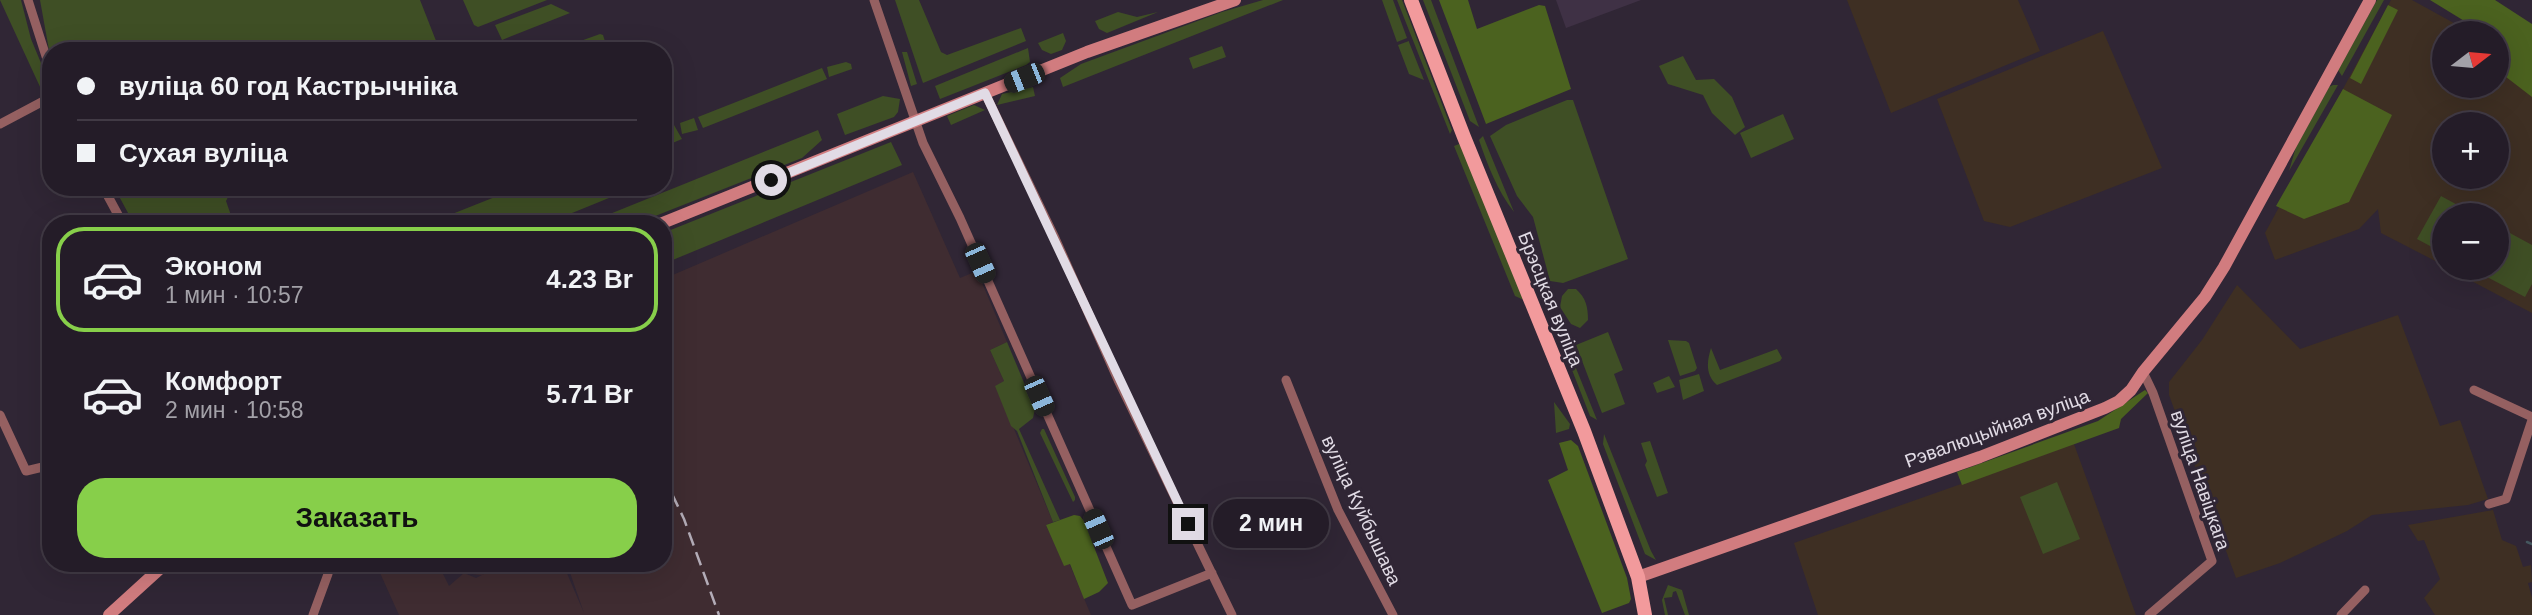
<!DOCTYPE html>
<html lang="ru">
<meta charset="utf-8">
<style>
:root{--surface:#241c28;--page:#2c2530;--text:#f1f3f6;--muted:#a3a1a8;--line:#413a45;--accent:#87cf4a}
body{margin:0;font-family:Helvetica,sans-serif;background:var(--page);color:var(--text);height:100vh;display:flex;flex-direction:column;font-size:26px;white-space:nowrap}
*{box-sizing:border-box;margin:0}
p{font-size:23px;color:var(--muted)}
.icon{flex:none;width:38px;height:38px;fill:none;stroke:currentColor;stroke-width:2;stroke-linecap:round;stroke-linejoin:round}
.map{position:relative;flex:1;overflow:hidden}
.sheet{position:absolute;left:42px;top:215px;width:630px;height:357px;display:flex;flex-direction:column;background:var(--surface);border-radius:28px;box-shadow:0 7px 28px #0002,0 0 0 2px var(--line)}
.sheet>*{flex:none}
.top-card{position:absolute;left:42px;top:42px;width:630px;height:154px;border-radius:28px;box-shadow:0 7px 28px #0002,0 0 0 2px var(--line);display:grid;align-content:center;height:154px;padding:0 35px;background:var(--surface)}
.needle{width:46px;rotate:74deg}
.fabs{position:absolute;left:2432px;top:21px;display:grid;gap:14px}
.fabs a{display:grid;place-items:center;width:77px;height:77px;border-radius:50%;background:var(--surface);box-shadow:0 7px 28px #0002,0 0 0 2px var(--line);font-size:35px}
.end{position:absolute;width:32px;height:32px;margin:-16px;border:9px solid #e1dbe5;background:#111;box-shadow:0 0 0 4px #111}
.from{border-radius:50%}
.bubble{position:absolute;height:49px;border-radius:24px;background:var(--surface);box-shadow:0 7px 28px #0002,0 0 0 2px var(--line);font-size:23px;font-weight:700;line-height:49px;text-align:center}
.car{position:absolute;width:21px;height:42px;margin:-21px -10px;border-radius:9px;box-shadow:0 0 5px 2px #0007;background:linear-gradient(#222 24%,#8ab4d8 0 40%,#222 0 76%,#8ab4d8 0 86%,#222 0)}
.top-card b{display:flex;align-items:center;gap:24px;height:66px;font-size:26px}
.top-card b+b{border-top:2px solid var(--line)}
.top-card i{width:18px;height:18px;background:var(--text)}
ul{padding:12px 0 0;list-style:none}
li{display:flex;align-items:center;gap:21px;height:105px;margin:0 14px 10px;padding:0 21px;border:4px solid transparent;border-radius:28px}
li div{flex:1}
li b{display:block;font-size:26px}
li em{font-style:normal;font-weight:700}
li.selected{border-color:var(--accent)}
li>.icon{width:63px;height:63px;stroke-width:1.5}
.cta{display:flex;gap:14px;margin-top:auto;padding:14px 35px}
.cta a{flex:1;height:80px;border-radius:28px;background:var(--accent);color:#111;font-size:28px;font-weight:700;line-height:80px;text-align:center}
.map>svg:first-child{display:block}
</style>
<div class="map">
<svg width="2532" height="615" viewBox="0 0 2532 615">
<rect width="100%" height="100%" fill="#302635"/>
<path fill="#3f3145" d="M1556 0H1641L1566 28Z"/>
<path fill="#3f2c31" d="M913 172 960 278 977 271 1007 342 990 350 1004 381 996 386 1053 522 1046 525 1064 565 1069 563 1091 615H399L376 564H438L449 586 464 573 476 578 490 571 482 575 461 573 454 564H563L584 613 567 564H663V288L668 277Z"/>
<path fill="#3e2f23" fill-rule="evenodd" d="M1847 0H2018L2040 51 1891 113Z
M2391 0H2412L2472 33H2445V86H2497V48L2532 67V313L2447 268H2497V215H2445V266L2381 233 2378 209 2359 229 2275 260 2265 233ZM2445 124H2497V177H2445Z
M2103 31 2162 168 2010 227 1984 221 1937 99Z
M2237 285 2300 349 2398 315 2440 426 2460 420 2488 499 2468 505 2372 515 2347 531 2280 563 2236 578 2169 395V382L2202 340Z
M2074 444 2136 615H1818L1794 543Z
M2493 510 2502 540 2516 546 2523 567 2531 565 2532 582 2528 583 2532 598V615H2435L2424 598 2440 579 2424 540 2418 541 2408 525Z"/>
<path fill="#3f4f25" d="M0 0H21L31 39 51 87 41 89Z
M40 0H420L440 51H51V61Z
M463 0H547L478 27 474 25Z
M895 0H919L941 52 947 55 1021 28 1026 41 923 83Z
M1263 0H1283L1063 87 1060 78 1081 64 1222 12Z
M1382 0H1393L1407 38 1397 42Z
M1397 0H1402L1452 130 1450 134Z
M1423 0H1431L1479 127 1470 121Z
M2377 0H2384L2342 76 2338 70Z
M551 4 570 13 502 40 495 25Z
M1118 12 1137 17 1158 12 1107 33 1099 29 1095 21Z
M1063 33 1066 41 1062 50 1051 54 1042 50 1038 43Z
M600 34 603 35 608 51H575V43Z
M1409 41V42L1424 80 1409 74 1398 45Z
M1222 46 1226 57 1193 69 1189 58Z
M1028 48 1030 62 1026 65 940 99 935 86Z
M902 52H907L917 84 911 86Z
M1683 56 1696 80 1714 79 1732 97 1745 127 1735 135 1712 113 1703 95 1668 84 1659 66Z
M846 62 851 64 852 69 829 77 827 67Z
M822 68 827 79 703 128 698 117Z
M2333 85H2338L2289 171 2296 147 2329 87Z
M1033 87 1035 96 997 105 1002 94Z
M883 96 900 99 898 112 894 117 845 135 837 114Z
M1567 100H1573L1628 259 1563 283 1550 281 1533 217 1517 196 1490 136 1506 125Z
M974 105 985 110 951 125 947 116Z
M1783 114 1794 139 1751 158 1740 133Z
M694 118 698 130 682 134 680 123Z
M674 125 682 139 663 147V129Z
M818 130 822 140 802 158 635 224H585Z
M1483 136 1514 212C1497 190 1488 166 1479 140Z
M891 142 902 165 663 264V233Z
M1459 144 1461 146 1524 300 1515 296 1454 146Z
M114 187H233L226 201 234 224H134Z
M520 187H636L545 224H484L481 218 469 224H427Z
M2441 196 2476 215H2445V254L2417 239Z
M2497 226 2532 245V284L2525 297 2470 268H2497Z
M1568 289H1576C1586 298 1588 307 1588 320L1580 328 1571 324 1560 307 1562 296Z
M1608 332 1623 370 1614 374 1625 404 1602 413 1576 345Z
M1668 340 1686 341 1689 343 1697 368 1695 371 1680 376Z
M1007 342 1035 409 1033 418 1019 429 1060 520 1053 522 1017 431 1011 426 995 386 1004 381 990 350Z
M1567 346 1597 420 1590 416 1565 352Z
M1711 348 1720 370 1777 349 1782 358 1780 361 1717 385C1705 375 1707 361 1711 348Z
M1699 374 1704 391 1683 400 1679 380Z
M1669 376 1675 387 1657 393 1653 383Z
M1554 402 1570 424 1569 429 1556 433Z
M1042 429H1044L1075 497V500L1073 502 1040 433Z
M1604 434 1651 551 1656 560 1645 554 1603 444Z
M1650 441 1668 493 1657 497 1645 465 1647 461 1641 443Z
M2057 482 2080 539 2043 554 2020 497Z
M1668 585 1682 590 1689 615H1685L1676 591 1673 592 1672 597 1664 598 1668 615H1665L1662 600Z"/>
<path fill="#4b621f" d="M1439 0H1468L1477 29 1539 5 1545 6 1571 89 1486 124Z
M2430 0H2495L2532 24V97L2497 70V33H2484Z
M2388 5 2398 10 2361 84 2350 78Z
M2343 89 2392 115 2349 202 2304 219 2276 206Z
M2145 390 2148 393 2121 419 2119 428 1962 485 1957 472 2098 421Z
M1571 440 1578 446 1627 578 1631 599 1629 603 1602 613 1548 480 1568 470 1559 443Z
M1074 515 1080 516 1084 521 1108 583 1099 592 1084 599 1070 564 1064 566 1046 525Z"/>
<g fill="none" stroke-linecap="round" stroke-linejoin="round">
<path stroke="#44575f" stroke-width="2.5" d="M2527 542 2532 544"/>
<path stroke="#956061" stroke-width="9" d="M28 0 51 72
M874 0 923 143 960 218 1132 605 1212 573
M985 93 1055 238 1118 380 1232 615
M0 124 51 97
M103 187 123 224
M2143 372 2153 393 2212 561 2149 615
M1286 380 1338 510 1393 615
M2474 390 2532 417
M0 415 26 471 51 465
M2489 504 2506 499 2532 420
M313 615 328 574 329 564
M2341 615 2365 590"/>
<path stroke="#d17c7f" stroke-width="12" d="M660 224 1087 52 1235 0
M1638 577 1980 457 2105 408 2119 401 2131 390 2143 372 2205 297 2224 267 2370 0
M109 615 165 564"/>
<path stroke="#f29a9c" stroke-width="14" d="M1411 0 1464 137 1584 431 1638 577 1645 615"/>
<path stroke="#b3acb7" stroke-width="2.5" stroke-dasharray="14 7" stroke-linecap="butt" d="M663 475 684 519 719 615"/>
</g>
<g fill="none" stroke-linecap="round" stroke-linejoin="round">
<path stroke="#e1dbe5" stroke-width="9" d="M771 180 985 93 1188 524"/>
</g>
<g text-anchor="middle" stroke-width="6" stroke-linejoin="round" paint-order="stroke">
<g font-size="19" fill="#e1dbe5" stroke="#302635">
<text transform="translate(1551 299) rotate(68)" y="7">Брэсцкая вуліца</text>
<text transform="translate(1997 428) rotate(-20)" y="7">Рэвалюцыйная вуліца</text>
<text transform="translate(2201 480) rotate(71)" y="7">вуліца Навіцкага</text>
<text transform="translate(1362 510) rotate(65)" y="7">вуліца Куйбышава</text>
</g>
</g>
</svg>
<div class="fabs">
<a><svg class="needle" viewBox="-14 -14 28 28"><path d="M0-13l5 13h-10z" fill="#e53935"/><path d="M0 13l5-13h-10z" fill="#a3a1a8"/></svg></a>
<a>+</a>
<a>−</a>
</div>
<i class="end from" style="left:771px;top:180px"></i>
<i class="end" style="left:1188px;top:524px"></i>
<div class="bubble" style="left:1213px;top:499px;width:116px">2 мин</div>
<i class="car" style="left:1024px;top:78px;rotate:248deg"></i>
<i class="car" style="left:980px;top:263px;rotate:156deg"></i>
<i class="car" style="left:1039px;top:396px;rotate:156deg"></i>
<i class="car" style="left:1098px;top:529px;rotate:336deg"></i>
<div class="top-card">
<b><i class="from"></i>вуліца 60 год Кастрычніка</b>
<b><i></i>Сухая вуліца</b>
</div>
<section class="sheet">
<ul>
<li class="selected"><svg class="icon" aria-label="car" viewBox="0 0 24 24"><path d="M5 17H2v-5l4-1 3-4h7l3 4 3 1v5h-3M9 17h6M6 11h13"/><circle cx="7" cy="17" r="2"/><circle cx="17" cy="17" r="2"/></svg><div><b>Эконом</b><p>1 мин · 10:57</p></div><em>4.23 Br</em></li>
<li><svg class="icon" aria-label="car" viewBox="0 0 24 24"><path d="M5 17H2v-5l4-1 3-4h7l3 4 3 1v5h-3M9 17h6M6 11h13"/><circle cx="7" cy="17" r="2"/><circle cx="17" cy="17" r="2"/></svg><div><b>Комфорт</b><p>2 мин · 10:58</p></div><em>5.71 Br</em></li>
</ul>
<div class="cta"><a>Заказать</a></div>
</section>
</div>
